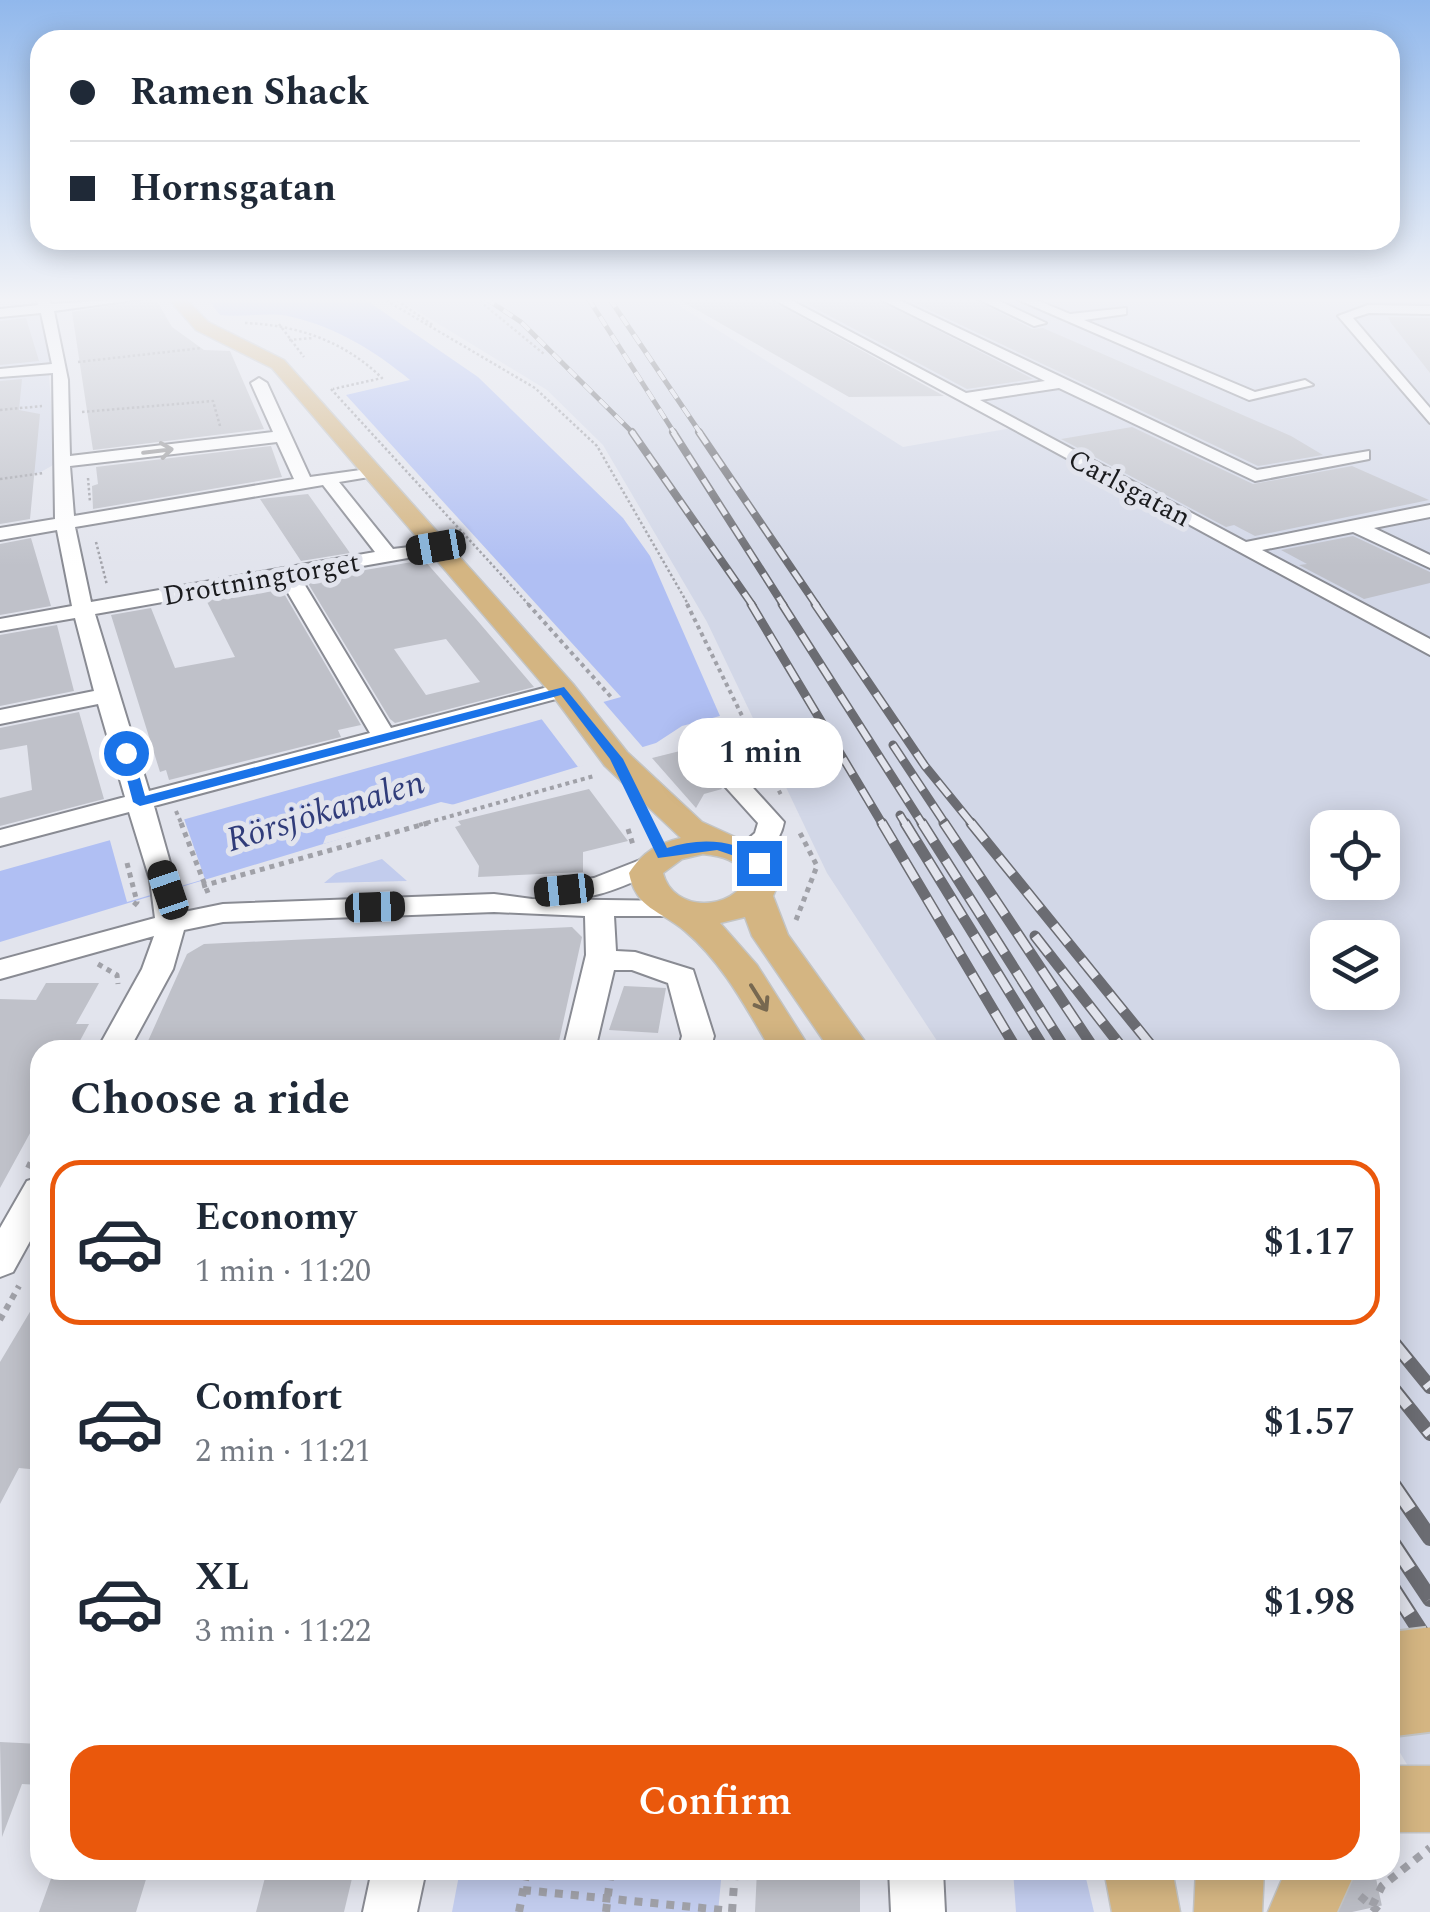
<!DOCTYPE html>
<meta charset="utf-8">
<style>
:root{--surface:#fff;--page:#f2f2f3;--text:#1f2937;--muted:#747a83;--line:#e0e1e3;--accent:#ea580c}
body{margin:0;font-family:Spectral,serif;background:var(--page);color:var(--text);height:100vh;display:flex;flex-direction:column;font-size:38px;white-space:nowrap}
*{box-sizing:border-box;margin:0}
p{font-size:32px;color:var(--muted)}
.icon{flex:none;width:55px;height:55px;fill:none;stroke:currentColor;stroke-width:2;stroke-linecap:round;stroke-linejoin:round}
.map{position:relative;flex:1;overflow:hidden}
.drawer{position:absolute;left:30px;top:1040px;width:1370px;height:840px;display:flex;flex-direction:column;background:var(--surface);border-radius:30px;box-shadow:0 5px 25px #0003}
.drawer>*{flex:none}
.top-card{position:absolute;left:30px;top:30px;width:1370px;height:220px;border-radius:30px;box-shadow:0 5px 25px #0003;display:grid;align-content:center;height:220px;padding:0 40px;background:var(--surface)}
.fabs{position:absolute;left:1310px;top:810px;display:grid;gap:20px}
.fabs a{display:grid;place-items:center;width:90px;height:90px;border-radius:20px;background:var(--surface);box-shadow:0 5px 25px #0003;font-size:50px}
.end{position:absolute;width:45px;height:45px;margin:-22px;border:12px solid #1a73e8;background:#fff;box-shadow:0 0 0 5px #fff}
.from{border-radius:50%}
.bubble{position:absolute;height:70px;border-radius:30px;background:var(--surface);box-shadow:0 5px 25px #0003;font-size:32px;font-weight:600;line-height:70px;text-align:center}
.car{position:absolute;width:30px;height:60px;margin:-30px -15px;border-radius:12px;box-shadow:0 0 8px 2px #0007;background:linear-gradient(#222 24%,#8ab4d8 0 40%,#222 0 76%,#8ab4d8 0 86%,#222 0)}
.top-card b{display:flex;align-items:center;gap:35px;height:95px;font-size:38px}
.top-card b+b{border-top:2px solid var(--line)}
.top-card i{width:25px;height:25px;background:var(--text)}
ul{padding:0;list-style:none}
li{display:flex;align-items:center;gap:30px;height:165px;margin:0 20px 15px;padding:0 20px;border:5px solid transparent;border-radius:30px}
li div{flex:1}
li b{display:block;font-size:38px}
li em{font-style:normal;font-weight:600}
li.active{border-color:var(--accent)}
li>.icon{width:90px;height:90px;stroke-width:1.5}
h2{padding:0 40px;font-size:45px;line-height:120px}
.cta{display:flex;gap:20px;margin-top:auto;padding:20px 40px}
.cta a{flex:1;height:115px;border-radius:30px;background:var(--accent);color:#fff;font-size:40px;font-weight:600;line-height:115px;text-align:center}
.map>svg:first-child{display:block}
</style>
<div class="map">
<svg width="1430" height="1912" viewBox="0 0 1430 1912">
<rect width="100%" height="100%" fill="#e2e4ed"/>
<path fill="#d2d7e7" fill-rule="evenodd" d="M396 298H667L903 447 1012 428 778 298H1430V1803L1390 1736V1050H943L827 873 707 622 603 445 547 390ZM1328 828H1382V882H1328ZM1328 938H1382V992H1328Z
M40 315 52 364 0 372V316Z
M27 374 49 375 55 464 39 473 0 478V376Z"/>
<path fill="#c2cced" d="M382 859 407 881 324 883 336 873Z
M460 1870H722L718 1912H452Z
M1013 1870H1084L1094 1912H1016Z"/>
<path fill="#b0bff3" d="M207 298H363L478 377 623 518 650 556 720 716 682 726 656 743 0 942V871L621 697 346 395 410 380C375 351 336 327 292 317 270 311 243 318 220 315Z"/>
<path fill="#e2e4ed" d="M600 698 646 751 578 767 540 717Z
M441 802 459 806 323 844 326 836Z
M183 816 205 879 127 902 109 837Z"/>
<path fill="#bfc1c9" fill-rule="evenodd" d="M155 298 172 327 204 350 230 351 264 429 93 450 72 312Z
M676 298H767L944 396 849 397Z
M796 298H874L1033 379 967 389Z
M904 298H972L1032 329 1043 328 1291 436 1323 455 1258 466Z
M1388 317 1430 318V373L1391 323Z
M26 318 39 361 0 365V321Z
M22 379 19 410 40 414 30 519 0 524V381Z
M1132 427 1253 484 1352 466 1429 500 1255 536 1234 525 1226 527 1061 439Z
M271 446 282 477 93 509 92 486 98 484 96 467Z
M308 494 350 553 301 561 260 499Z
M1353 536 1430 572V583L1364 599 1299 565 1307 564 1281 550Z
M31 538 51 606 0 615V544Z
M424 560 476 619 534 687 395 723 390 719 306 580ZM446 639 480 682 426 695 394 649Z
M279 585 361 725 338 730 341 737 169 780 166 770 160 772 111 615 151 608 175 668 235 657 205 598Z
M57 625 74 691 0 706V635Z
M79 712 104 799 0 826V798L32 790 27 745 0 750V728Z
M692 748 722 789 704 794 696 808 652 758Z
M589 789 628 841 583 852V872L478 877 479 866 455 827 461 825 458 821Z
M572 927 582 937 557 1050H488L490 1040 319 1048 321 1042 212 1044 209 1050H144L187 954 204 944Z
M46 983H99L76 1024H89L75 1050H40V1115L0 1188V999L36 1000Z
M624 986 666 988 658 1033 609 1030Z
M40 1295V1470L19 1468 0 1504V1362Z
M0 1742 40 1744V1785L22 1784 2 1837Z
M267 1870H354L344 1912H256Z
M757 1870H860V1912H755Z
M53 1873 147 1876 136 1912H39Z"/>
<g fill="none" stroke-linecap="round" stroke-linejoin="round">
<path stroke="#babcc4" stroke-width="61" stroke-dasharray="61 30" stroke-linecap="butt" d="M1343 1870 1352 1912"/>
<defs>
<path id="minor" d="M36 298H49L51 304 148 298 54 311 68 380 70 456 273 432 251 383 259 378 267 383 310 477 375 468V476L339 482 393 549 443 543 446 547 436 553 300 577 391 728 563 683 575 690 571 695 154 806 184 912 223 904 494 894 532 899 679 901 683 907 669 916H614L616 951 635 952 693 970 714 1036 710 1050H678L682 1036 668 983 632 970H614L595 1050H563L586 955 585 916 494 912 223 922 184 930 173 969 129 1050H97L142 969 154 936 0 979V960L155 918 150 880 129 812 0 846V830L125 797 98 704 0 724V710L94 691 75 618 0 631V619L72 606 57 530 0 540V528L55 519 53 373 0 377V369L52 364 41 313 0 317V309L38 305ZM277 442 294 479 74 516 70 466ZM323 485 375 552 91 602 75 527ZM281 581 370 733 149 791 95 614Z
M771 298H787L966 393 1045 381 878 298H895L1257 470 1369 451V459L1255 481 1059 388 980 400 1246 542 1430 505V517L1374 528 1430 555V568L1353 532 1262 550 1430 639V655Z
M976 298H993L1046 323 1034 326Z
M1014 298H1032L1070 314 1126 308V314L1084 320 1255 392 1305 380 1313 385 1249 400Z
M1368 305 1430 306V314L1369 313 1353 318 1430 408V423L1338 316Z
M725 764 734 767 784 822C780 844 760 865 736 859L732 853 755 833 758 823 712 772Z
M653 855 667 863 663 869C638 879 573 914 552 889L556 883 594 878Z
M40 1177V1223L13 1272 0 1277V1228L27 1181Z
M372 1870H426L417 1912H363Z
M889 1870H943L945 1912H891Z"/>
<path id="major" d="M168 298H185L208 322 284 360 573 684 627 752 702 822 759 848 782 876 773 896 788 935 871 1050H830L752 936 745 917 720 923 757 965 811 1050H771C746 1008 723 963 685 931 660 910 636 909 629 873 643 852 657 844 681 838L605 766 553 696 272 368 196 330ZM703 854C722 856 737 860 748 876 733 912 673 913 663 873L682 859Z
M1390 1766H1430V1832H1390Z
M1104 1870H1172L1180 1912H1112Z
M1196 1870H1264L1262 1912H1194Z
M1286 1870H1356L1337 1912H1268Z"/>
</defs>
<use href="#minor" stroke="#898b93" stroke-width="4"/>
<use href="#major" stroke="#c3c4c4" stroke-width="3"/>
<path stroke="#a0a1a8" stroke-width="2.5" stroke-dasharray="2.5 2.5" stroke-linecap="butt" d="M382 298 535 388 597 446 689 606
M393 298 434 326
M476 298 544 354
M245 323C297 325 344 341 382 378L333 389
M279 324 304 357
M289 340 313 338
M78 362 202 348
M331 389 530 606
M0 410 42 406
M82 412 213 401 220 426
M88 478 90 502
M0 479 44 473
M96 542 107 585"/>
<path stroke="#a0a1a8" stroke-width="4" stroke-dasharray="4 4" stroke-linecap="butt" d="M528 604 611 697
M687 604 782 797
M176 811 182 825
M419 825 594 776"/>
<path stroke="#a0a1a8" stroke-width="5" stroke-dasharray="5 5" stroke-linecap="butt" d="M181 823 208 893
M628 829 633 845
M127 863 137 902 131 909
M202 886 428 823
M796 920 817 866 798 829
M98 964 117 975 118 984"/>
<path stroke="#a0a1a8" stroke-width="6" stroke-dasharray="6 6" stroke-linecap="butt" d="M28 1168 40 1144
M0 1320 19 1286"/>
<path stroke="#a0a1a8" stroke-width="8" stroke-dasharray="8 8" stroke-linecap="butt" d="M523 1890 732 1911
M1360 1896 1379 1912
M1372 1906 1382 1886 1430 1848
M519 1912 527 1870
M606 1912 611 1870
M732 1912 735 1870"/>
<use href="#minor" fill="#fff" fill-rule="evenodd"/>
<use href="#major" fill="#d4b582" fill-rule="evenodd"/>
<defs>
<path id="rail-far5" d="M485 298 521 322 634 434
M588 298 675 434
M609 298 701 434"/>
<path id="rail-far4" d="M632 432 753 606
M673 432 784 606
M699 432 817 606"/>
<path id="rail-far3" d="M751 604 883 825
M782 604 923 825
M815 604 925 766 973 825
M893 745 946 825
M900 815 906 825"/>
<path id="rail-far2" d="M882 823 1017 1050
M905 823 1045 1050
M922 823 1066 1050
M944 823 1095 1050
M971 823 1155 1050
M1035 936 1124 1050"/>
<path id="rail-far1" d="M1390 1338 1430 1387
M1390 1384 1430 1434"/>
<path id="rail" d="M1390 1480 1430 1538
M1390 1539 1430 1599
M1390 1584 1430 1646
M1390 1652 1430 1717"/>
</defs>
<use href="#rail-far5" stroke="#6b6c72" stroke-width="5"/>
<use href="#rail-far4" stroke="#6b6c72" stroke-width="8"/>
<use href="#rail-far3" stroke="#6b6c72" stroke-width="9"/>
<use href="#rail-far2" stroke="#6b6c72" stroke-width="11"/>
<use href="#rail-far1" stroke="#6b6c72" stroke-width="14"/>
<use href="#rail" stroke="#6b6c72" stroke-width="16"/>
<use href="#rail-far5" stroke="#e2e4ed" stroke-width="4" stroke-dasharray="11" stroke-linecap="butt"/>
<use href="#rail-far4" stroke="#e2e4ed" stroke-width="5" stroke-dasharray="14" stroke-linecap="butt"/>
<use href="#rail-far3" stroke="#e2e4ed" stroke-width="6" stroke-dasharray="18" stroke-linecap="butt"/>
<use href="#rail-far2" stroke="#e2e4ed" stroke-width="8" stroke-dasharray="22" stroke-linecap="butt"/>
<use href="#rail-far1" stroke="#e2e4ed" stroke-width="10" stroke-dasharray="29" stroke-linecap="butt"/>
<use href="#rail" stroke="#e2e4ed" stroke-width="12" stroke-dasharray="36" stroke-linecap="butt"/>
<defs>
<path id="major-bridge" d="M1390 1663 1430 1658
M1390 1706 1430 1701"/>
</defs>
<use href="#major-bridge" stroke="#c3c4c4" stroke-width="65" stroke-linecap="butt"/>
<use href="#major-bridge" stroke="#d4b582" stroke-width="61"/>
</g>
<defs><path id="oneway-shaft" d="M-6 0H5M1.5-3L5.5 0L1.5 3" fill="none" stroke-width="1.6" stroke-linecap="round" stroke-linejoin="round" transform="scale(2.5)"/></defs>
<use stroke="#98989a" href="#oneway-shaft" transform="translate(158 451) rotate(-7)"/>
<use stroke="#776850" href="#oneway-shaft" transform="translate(759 998) rotate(58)"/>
<linearGradient id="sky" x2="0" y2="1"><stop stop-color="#91b8ec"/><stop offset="0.53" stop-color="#f2f3f7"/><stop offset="1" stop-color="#f2f3f7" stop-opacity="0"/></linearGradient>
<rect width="1430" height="566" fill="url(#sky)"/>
<path fill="#1a73e8" d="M564 687 623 759 667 848C700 837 736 839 764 860V866L717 850 658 858 610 759 561 695 140 806 133 802 120 753 126 749 133 753 145 796Z"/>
<g text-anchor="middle" stroke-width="10" stroke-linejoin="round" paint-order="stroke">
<g font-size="28" fill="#1a1b1e" stroke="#e2e4ed">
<text transform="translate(1130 487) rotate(28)" y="10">Carlsgatan</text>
<text transform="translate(261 578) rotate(-10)" y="10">Drottningtorget</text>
</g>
<g font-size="35" font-style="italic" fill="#303c7a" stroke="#e2e4ed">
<text transform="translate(325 810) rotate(-17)" y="12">Rörsjökanalen</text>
</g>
</g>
</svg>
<div class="fabs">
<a><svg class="icon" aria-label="locate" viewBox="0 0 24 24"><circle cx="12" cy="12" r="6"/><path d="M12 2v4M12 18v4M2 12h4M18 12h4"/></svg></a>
<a><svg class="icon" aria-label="layers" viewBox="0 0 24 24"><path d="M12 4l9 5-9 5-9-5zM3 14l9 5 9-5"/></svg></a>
</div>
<i class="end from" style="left:126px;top:753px"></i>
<i class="end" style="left:759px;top:863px"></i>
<div class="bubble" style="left:678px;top:718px;width:165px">1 min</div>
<i class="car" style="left:436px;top:547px;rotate:260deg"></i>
<i class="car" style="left:168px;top:890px;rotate:341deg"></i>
<i class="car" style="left:564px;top:890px;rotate:264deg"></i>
<i class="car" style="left:375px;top:907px;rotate:88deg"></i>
<div class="top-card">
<b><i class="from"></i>Ramen Shack</b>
<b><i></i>Hornsgatan</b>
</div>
<section class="drawer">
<h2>Choose a ride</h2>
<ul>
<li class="active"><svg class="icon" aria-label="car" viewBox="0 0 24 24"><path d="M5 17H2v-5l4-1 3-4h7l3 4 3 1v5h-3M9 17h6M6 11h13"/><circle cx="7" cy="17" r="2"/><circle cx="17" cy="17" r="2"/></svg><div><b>Economy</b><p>1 min · 11:20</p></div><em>$1.17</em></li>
<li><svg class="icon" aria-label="car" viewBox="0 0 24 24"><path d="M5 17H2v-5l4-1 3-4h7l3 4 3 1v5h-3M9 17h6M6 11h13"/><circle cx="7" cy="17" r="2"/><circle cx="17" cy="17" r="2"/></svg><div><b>Comfort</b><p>2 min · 11:21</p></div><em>$1.57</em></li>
<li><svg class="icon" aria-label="car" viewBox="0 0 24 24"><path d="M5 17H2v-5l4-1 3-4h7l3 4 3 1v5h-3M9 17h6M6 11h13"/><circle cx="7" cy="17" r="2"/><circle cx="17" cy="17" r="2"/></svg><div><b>XL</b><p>3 min · 11:22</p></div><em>$1.98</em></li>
</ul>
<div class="cta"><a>Confirm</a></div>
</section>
</div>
